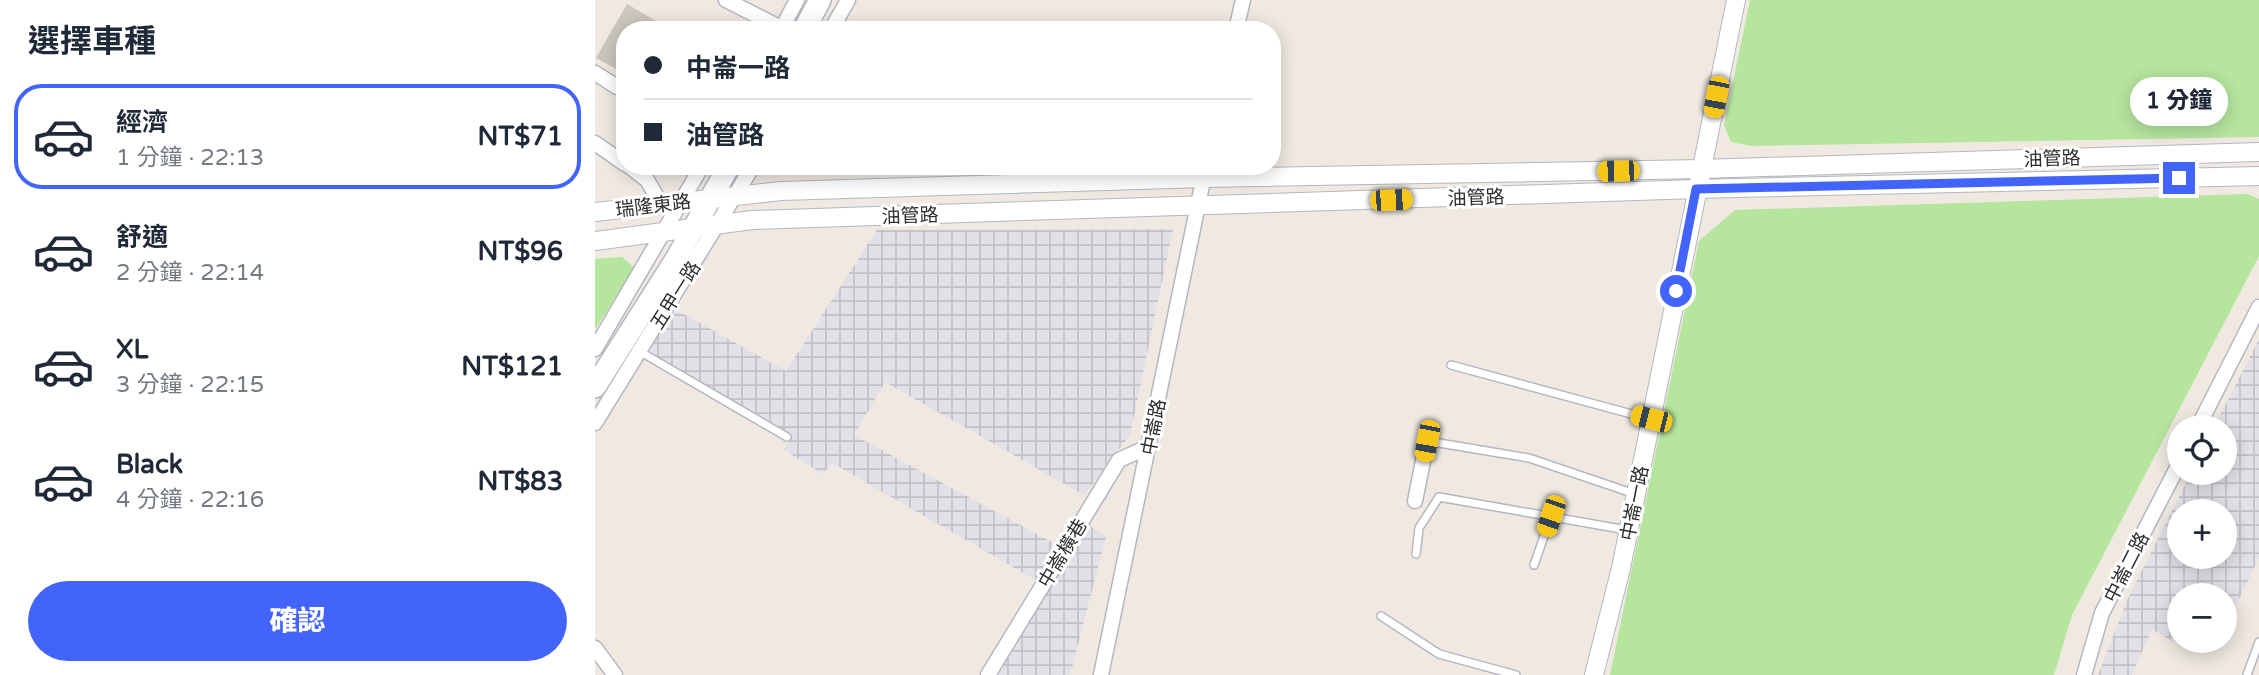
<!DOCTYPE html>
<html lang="zh-TW">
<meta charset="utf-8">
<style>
:root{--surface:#fff;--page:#f2f2f3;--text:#1f2937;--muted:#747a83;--line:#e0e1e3;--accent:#4264fb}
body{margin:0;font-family:"Varela Round","Noto Sans TC",sans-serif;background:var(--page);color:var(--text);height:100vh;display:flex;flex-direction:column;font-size:26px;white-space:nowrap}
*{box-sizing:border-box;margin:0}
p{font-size:23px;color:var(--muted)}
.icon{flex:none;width:38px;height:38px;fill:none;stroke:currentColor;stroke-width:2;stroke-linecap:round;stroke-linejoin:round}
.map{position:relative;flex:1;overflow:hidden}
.sheet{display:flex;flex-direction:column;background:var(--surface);width:595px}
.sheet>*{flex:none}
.guide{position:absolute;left:21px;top:21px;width:665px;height:154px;border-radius:28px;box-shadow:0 4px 18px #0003;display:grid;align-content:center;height:154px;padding:0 28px;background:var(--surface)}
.buttons{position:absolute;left:1572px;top:415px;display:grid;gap:14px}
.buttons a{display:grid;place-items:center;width:70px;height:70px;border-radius:50%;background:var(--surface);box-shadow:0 4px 18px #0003;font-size:35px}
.end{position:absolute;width:32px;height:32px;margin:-16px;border:9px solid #4264fb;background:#fff;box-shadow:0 0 0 4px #fff}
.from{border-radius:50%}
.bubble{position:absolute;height:49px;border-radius:24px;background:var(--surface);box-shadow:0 4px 18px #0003;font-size:23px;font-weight:800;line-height:49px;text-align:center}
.car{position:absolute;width:21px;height:42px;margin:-21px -10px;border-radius:9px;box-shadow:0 0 5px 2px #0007;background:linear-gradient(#f5c518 24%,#345 0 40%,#f5c518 0 76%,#345 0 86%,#f5c518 0)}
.guide b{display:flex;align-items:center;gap:24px;height:66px;font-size:26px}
.guide b+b{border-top:2px solid var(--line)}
.guide i{width:18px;height:18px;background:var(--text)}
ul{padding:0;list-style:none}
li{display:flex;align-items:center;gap:21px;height:105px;margin:0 14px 10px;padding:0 14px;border:4px solid transparent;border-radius:28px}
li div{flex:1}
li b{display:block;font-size:26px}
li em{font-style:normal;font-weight:800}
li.on{border-color:var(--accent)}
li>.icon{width:63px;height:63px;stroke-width:1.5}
h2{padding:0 28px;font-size:32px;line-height:84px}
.cta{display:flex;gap:14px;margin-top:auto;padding:14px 28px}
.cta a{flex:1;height:80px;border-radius:42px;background:var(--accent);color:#fff;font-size:28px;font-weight:800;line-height:80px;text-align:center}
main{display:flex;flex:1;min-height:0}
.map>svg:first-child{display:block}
</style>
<main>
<section class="sheet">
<h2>選擇車種</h2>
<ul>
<li class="on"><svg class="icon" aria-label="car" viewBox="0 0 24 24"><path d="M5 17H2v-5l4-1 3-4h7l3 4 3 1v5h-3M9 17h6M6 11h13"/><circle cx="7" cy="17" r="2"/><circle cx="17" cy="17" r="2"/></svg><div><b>經濟</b><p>1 分鐘 · 22:13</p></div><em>NT$71</em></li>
<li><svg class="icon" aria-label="car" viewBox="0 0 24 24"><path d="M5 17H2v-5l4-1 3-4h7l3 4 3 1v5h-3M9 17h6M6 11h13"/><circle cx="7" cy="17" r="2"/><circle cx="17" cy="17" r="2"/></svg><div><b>舒適</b><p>2 分鐘 · 22:14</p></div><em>NT$96</em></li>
<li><svg class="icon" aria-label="car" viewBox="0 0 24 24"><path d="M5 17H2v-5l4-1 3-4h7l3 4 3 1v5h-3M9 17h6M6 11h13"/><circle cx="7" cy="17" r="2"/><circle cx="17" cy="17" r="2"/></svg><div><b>XL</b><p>3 分鐘 · 22:15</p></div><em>NT$121</em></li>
<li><svg class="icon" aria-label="car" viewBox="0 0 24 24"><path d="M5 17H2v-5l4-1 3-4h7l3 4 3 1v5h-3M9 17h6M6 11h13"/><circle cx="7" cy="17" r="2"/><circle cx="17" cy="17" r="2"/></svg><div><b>Black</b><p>4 分鐘 · 22:16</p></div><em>NT$83</em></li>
</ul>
<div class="cta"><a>確認</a></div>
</section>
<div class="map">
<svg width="1664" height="675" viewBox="0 0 1664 675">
<defs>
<pattern id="industrial-grid" width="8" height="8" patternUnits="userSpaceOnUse" patternTransform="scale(1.75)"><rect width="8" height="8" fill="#e3e1e8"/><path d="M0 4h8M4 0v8" fill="none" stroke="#c3c1c7"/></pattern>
</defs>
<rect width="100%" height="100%" fill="#efe9e1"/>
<path fill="url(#industrial-grid)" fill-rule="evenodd" d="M578 229 535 435 489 495 290 382 259 435 464 546 502 485 515 493 494 525 511 537 475 675H391L442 581 237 463 228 474 189 450 195 440 47 357 76 307 191 371 282 230Z
M1664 339V558L1630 628 1629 595H1584V635L1580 643 1557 629 1537 675H1503L1533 598 1596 473 1629 472V427H1619ZM1584 511H1629V556H1584Z"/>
<path fill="#b6e59e" d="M1155 0H1664V137L1156 146 1136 142 1129 125Z
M1653 194 1664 199V256L1477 615 1459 675H1015L1104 241 1140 210Z
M27 257 40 268 0 329V259Z"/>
<path fill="#cbc7bf" d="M32 4 77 30H30V74L1 58Z"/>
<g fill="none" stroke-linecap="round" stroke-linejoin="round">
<defs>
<path id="service" d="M44 351 192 437
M856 365 1055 419
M832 441 934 458 1040 494
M821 554 824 528 844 497 1032 530
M939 565 956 516
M786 616 844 654 921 675
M1652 675 1664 642"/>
<path id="minor" d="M131 0 190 30
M186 30 202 0
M236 30 253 0
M641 30 648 0
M0 73 22 87
M0 143 30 164
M34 166 52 180 66 204
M0 349 107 166
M0 423 158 166
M1603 427 1664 307
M820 501 832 441
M0 648 20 675
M393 675 524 460 555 446
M506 675 611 166
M1489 675 1507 613 1584 464"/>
<path id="tertiary" d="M0 212 186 191 609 178 1106 169 1664 152
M0 241 157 220 1101 189 1664 176
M999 675 1026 568 1141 0"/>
<path id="secondary" d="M209 30 225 0
M0 387 81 259 134 166"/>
</defs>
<use href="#service" stroke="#b4b7c1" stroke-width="10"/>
<use href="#minor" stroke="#b4b7c1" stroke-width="17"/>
<use href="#tertiary" stroke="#b4b7c1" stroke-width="20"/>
<use href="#secondary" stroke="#b4b7c1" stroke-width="24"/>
<use href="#service" stroke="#fff" stroke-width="7"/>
<use href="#minor" stroke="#fff" stroke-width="14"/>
<use href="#tertiary" stroke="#fff" stroke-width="18"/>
<use href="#secondary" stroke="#fff" stroke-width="21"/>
</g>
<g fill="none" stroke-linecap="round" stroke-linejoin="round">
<path stroke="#4264fb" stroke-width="9" d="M1081 291 1101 189 1584 178"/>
</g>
<g text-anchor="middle" stroke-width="6" stroke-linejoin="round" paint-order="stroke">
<g font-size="19" fill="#2e2e2e" stroke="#fff">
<text transform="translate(1457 158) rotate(-2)" y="7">油管路</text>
<text transform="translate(881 197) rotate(-2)" y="7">油管路</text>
<text transform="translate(58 205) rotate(-7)" y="7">瑞隆東路</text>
<text transform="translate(315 215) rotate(-2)" y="7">油管路</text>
<text transform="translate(80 295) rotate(-58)" y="7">五甲一路</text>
<text transform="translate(558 427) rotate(-79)" y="7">中崙路</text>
<text transform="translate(1039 503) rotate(-79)" y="7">中崙一路</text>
<text transform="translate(467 553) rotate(-59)" y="7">中崙橫巷</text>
<text transform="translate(1531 567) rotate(-63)" y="7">中崙二路</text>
</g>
</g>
</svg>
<div class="buttons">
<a><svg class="icon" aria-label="locate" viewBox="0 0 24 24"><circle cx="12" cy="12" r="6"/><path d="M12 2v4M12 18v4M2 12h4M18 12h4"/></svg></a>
<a>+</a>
<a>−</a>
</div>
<i class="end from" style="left:1081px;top:291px"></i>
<i class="end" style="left:1584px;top:178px"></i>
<div class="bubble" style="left:1535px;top:77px;width:98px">1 分鐘</div>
<i class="car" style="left:1121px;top:97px;rotate:191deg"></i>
<i class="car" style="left:1023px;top:171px;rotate:269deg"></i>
<i class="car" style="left:796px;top:200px;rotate:88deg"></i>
<i class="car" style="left:1056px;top:419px;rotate:284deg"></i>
<i class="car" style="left:832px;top:441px;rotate:191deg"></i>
<i class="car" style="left:956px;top:516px;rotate:199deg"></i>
<div class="guide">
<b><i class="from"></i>中崙一路</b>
<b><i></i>油管路</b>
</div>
</div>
</main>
